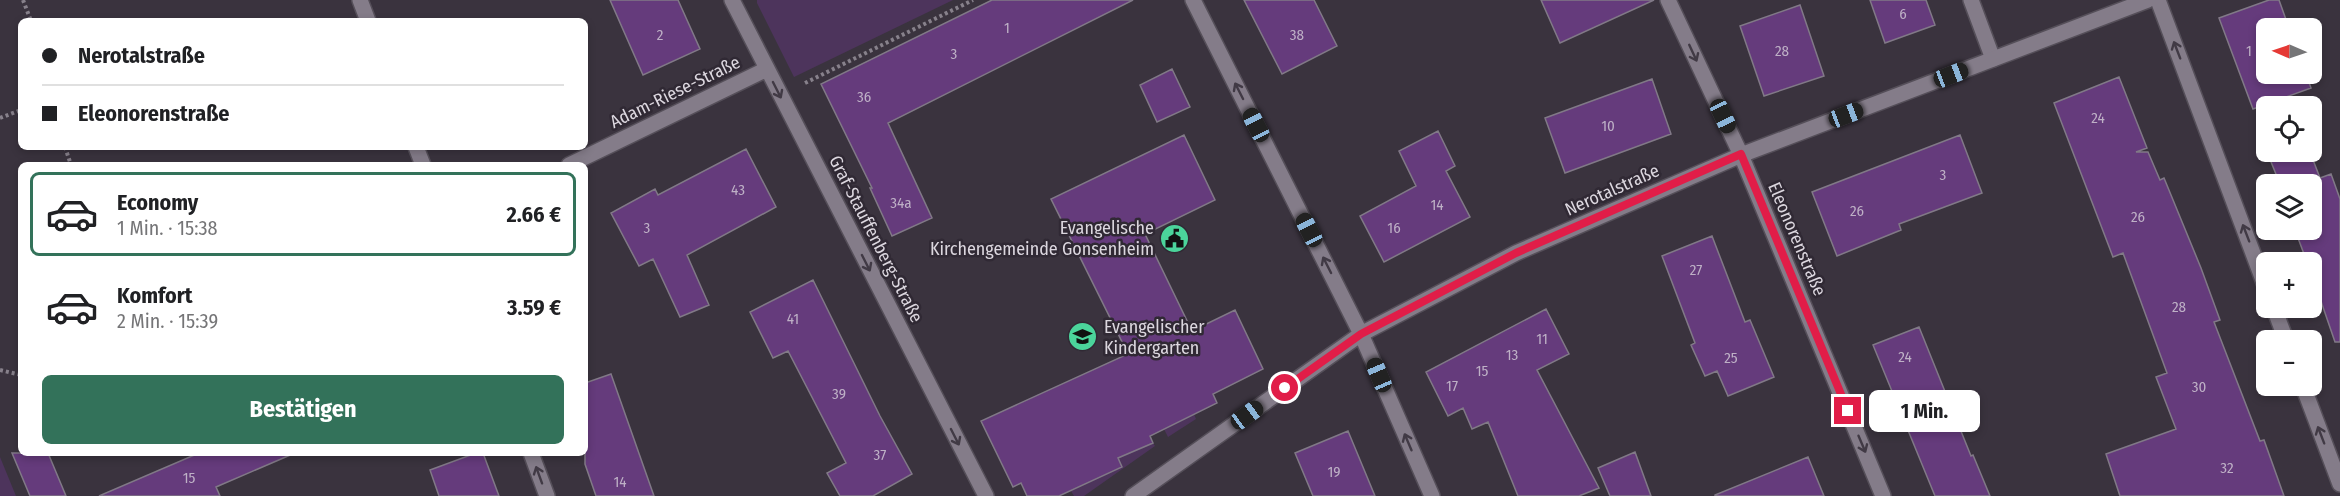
<!DOCTYPE html>
<html lang="de">
<meta charset="utf-8">
<style>
:root{--surface:#fff;--page:#f6f6f6;--text:#202124;--muted:#757577;--line:#e0e0e0;--accent:#33725a}
body{margin:0;font-family:"Fira Sans Condensed",sans-serif;background:var(--page);color:var(--text);height:100vh;display:flex;flex-direction:column;font-size:22px;white-space:nowrap}
*{box-sizing:border-box;margin:0}
p{font-size:20px;color:var(--muted)}
.icon{flex:none;width:33px;height:33px;fill:none;stroke:currentColor;stroke-width:2;stroke-linecap:round;stroke-linejoin:round}
.map{position:relative;flex:1;overflow:hidden}
.panel{position:absolute;left:18px;top:162px;width:570px;height:294px;display:flex;flex-direction:column;background:var(--surface);border-radius:9px;box-shadow:0 3px 9px #0003}
.panel>*{flex:none}
.hud{position:absolute;left:18px;top:18px;width:570px;height:132px;border-radius:9px;box-shadow:0 3px 9px #0003;display:grid;align-content:center;height:132px;padding:0 24px;background:var(--surface)}
.needle{width:39px;rotate:272deg}
.tools{position:absolute;left:2256px;top:18px;display:grid;gap:12px}
.tools a{display:grid;place-items:center;width:66px;height:66px;border-radius:9px;background:var(--surface);box-shadow:0 3px 9px #0003;font-size:30px}
.end{position:absolute;width:27px;height:27px;margin:-14px;border:8px solid #e11d48;background:#fff;box-shadow:0 0 0 3px #fff}
.from{border-radius:50%}
.bubble{position:absolute;height:42px;border-radius:9px;background:var(--surface);box-shadow:0 3px 9px #0003;font-size:20px;font-weight:700;line-height:42px;text-align:center}
.car{position:absolute;width:18px;height:36px;margin:-18px -9px;border-radius:8px;box-shadow:0 0 4px 2px #0007;background:linear-gradient(#222 24%,#8ab4d8 0 40%,#222 0 76%,#8ab4d8 0 86%,#222 0)}
.hud b{display:flex;align-items:center;gap:21px;height:57px;font-size:22px}
.hud b+b{border-top:2px solid var(--line)}
.hud i{width:15px;height:15px;background:var(--text)}
ul{padding:10px 0 0;list-style:none}
li{display:flex;align-items:center;gap:18px;height:84px;margin:0 12px 9px;padding:0 12px;border:3px solid transparent;border-radius:9px}
li div{flex:1}
li b{display:block;font-size:22px}
li em{font-style:normal;font-weight:700}
li.on{border-color:var(--accent)}
li>.icon{width:54px;height:54px;stroke-width:1.5}
.action{display:flex;gap:12px;margin-top:auto;padding:12px 24px}
.action a{flex:1;height:69px;border-radius:9px;background:var(--accent);color:#fff;font-size:24px;font-weight:700;line-height:69px;text-align:center}
.map>svg:first-child{display:block}
</style>
<div class="map">
<svg width="2340" height="496" viewBox="0 0 2340 496">
<rect width="100%" height="100%" fill="#3a333e"/>
<path fill="#4d345c" d="M757 0H953L794 77 757 3Z
M1194 414 1196 419 1168 437 1164 429Z
M1153 443 1155 446 1084 496H1074L1071 491 1122 467 1118 458Z
M0 457 16 496H0Z"/>
<path fill="#653b7c" stroke="#817987" stroke-width="1.5" d="M610 0H678L700 49 643 75Z
M992 0H1133L888 123 932 218 892 236 870 188H872L821 84Z
M1244 0H1314L1337 46 1282 74Z
M1541 0H1654L1560 43Z
M1870 0H1926L1935 25 1885 43Z
M2269 0H2279L2289 28H2266V74H2306L2311 88 2253 109 2219 18Z
M1800 5 1824 76 1764 96 1740 26Z
M1172 69 1190 107 1157 122 1140 85Z
M2119 77 2147 148 2136 152H2148L2160 180 2164 178 2201 268 2220 320 2214 322 2260 441 2264 440 2284 496H2120L2106 454 2176 429 2156 377 2167 373 2123 253 2113 257 2054 103Z
M1652 79 1671 134 1565 173 1545 118Z
M1438 131 1455 166 1446 171 1470 217 1384 262 1360 216 1416 186 1399 151Z
M1184 135 1215 200 1145 234 1192 331 1235 310 1263 369 1213 394 1217 403 1150 436 1153 443 1118 458 1122 467 1059 496H1027L1021 483 1013 487 981 421 1128 354 1051 199Z
M1960 135 1982 193 1899 224 1901 230 1837 256 1812 192Z
M746 149 776 207 687 255 709 305 680 317 653 259 639 266 611 213 655 189 658 195Z
M2267 152H2310L2320 178 2331 174 2340 199V342H2335L2312 275V262H2307L2295 230H2312V184H2280Z
M1712 236 1745 322 1750 320 1774 377 1728 396 1717 371 1705 376 1691 345 1695 343 1662 256Z
M813 280 880 416 912 474 873 496H840L827 473 846 463 788 351 773 358 750 312Z
M1546 309 1569 354 1537 370 1599 488 1579 496H1518L1488 422 1472 429 1463 408 1448 416 1426 372Z
M1919 327 1971 456 1973 455 1990 496H1935L1873 345Z
M611 374 654 496H596L585 464V383Z
M1348 431 1375 496H1313L1295 453Z
M1635 452 1651 496H1610L1598 468Z
M12 453H48L66 496H30Z
M199 453H295L216 487 220 496H99Z
M476 453H483L499 496H439L430 470Z
M1808 457 1824 496H1715V495Z"/>
<g fill="none" stroke-linecap="round" stroke-linejoin="round">
<defs>
<path id="service" d="M1971 0 1993 59"/>
<path id="minor" d="M360 0 368 21
M732 0 986 496
M1193 0 1361 334 1432 496
M1668 0 1741 155 1883 496
M2158 0 2266 288
M416 147 423 165
M569 165 767 69
M2274 308 2286 340
M2303 386 2340 484
M531 453 547 496
M1133 496 1361 334 1516 253 1741 155 2148 0"/>
</defs>
<use href="#service" stroke="#554f59" stroke-width="18"/>
<use href="#minor" stroke="#554f59" stroke-width="18"/>
<path stroke="#87818b" stroke-width="4" stroke-dasharray="3 3" stroke-linecap="butt" d="M23 0 31 21
M805 83 973 0
M0 118 21 110
M65 147 71 165
M0 370 21 375"/>
<use href="#service" stroke="#847c89" stroke-width="15"/>
<use href="#minor" stroke="#847c89" stroke-width="15"/>
</g>
<defs><path id="oneway-shaft" d="M-6 0H5M1.5-3L5.5 0L1.5 3" fill="none" stroke-width="1.6" stroke-linecap="round" stroke-linejoin="round" transform="scale(1.5)"/></defs>
<g stroke="#413a45">
<use href="#oneway-shaft" transform="translate(2177 50) rotate(-111)"/>
<use href="#oneway-shaft" transform="translate(1693 53) rotate(65)"/>
<use href="#oneway-shaft" transform="translate(777 90) rotate(63)"/>
<use href="#oneway-shaft" transform="translate(1239 91) rotate(-117)"/>
<use href="#oneway-shaft" transform="translate(2246 233) rotate(-111)"/>
<use href="#oneway-shaft" transform="translate(866 263) rotate(63)"/>
<use href="#oneway-shaft" transform="translate(1327 265) rotate(-117)"/>
<use href="#oneway-shaft" transform="translate(2321 435) rotate(-111)"/>
<use href="#oneway-shaft" transform="translate(955 437) rotate(63)"/>
<use href="#oneway-shaft" transform="translate(1408 442) rotate(-113)"/>
<use href="#oneway-shaft" transform="translate(1862 444) rotate(67)"/>
<use href="#oneway-shaft" transform="translate(539 475) rotate(-110)"/>
</g>
<g fill="none" stroke-linecap="round" stroke-linejoin="round">
<path stroke="#e11d48" stroke-width="8" d="M1285 388 1361 334 1516 253 1741 154 1848 411"/>
</g>
<defs>
<symbol id="civic-disc" viewBox="-11 -11 22 22"><circle r="9.5" fill="#4bd49b" stroke="#302934"/><path d="M-.6-6.5H3V-4.5H.6V-3L4-1V1h2V6H-6V1h2V-1L-.6-3ZM-1.2 2.5V6h2.4V2.5Z" fill="#111"/></symbol>
<symbol id="school-disc" viewBox="-11 -11 22 22"><circle r="9.5" fill="#4bd49b" stroke="#302934"/><path d="M0-5L7-2L0 1L-7-2ZM-4 1L0 2.5L4 1V4Q0 6-4 4Z" fill="#111"/></symbol>
</defs>
<g fill-rule="evenodd">
<use href="#civic-disc" x="1158" y="222" width="33" height="33"/>
<use href="#school-disc" x="1066" y="320" width="33" height="33"/>
</g>
<g text-anchor="middle" stroke-width="5" stroke-linejoin="round" paint-order="stroke">
<g font-size="15" fill="#beb0c6">
<text x="1903" y="19">6</text>
<text x="1007" y="33">1</text>
<text x="660" y="40">2</text>
<text x="1297" y="40">38</text>
<text x="1782" y="56">28</text>
<text x="2249" y="56">1</text>
<text x="954" y="59">3</text>
<text x="864" y="102">36</text>
<text x="2098" y="123">24</text>
<text x="1608" y="131">10</text>
<text x="1943" y="180">3</text>
<text x="738" y="195">43</text>
<text x="901" y="208">34a</text>
<text x="1437" y="210">14</text>
<text x="1857" y="216">26</text>
<text x="2138" y="222">26</text>
<text x="647" y="233">3</text>
<text x="1394" y="233">16</text>
<text x="1696" y="275">27</text>
<text x="2179" y="312">28</text>
<text x="793" y="324">41</text>
<text x="1542" y="344">11</text>
<text x="1512" y="360">13</text>
<text x="1905" y="362">24</text>
<text x="1731" y="363">25</text>
<text x="1482" y="376">15</text>
<text x="1452" y="391">17</text>
<text x="2199" y="392">30</text>
<text x="839" y="399">39</text>
<text x="880" y="460">37</text>
<text x="2227" y="473">32</text>
<text x="1334" y="477">19</text>
<text x="189" y="483">15</text>
<text x="620" y="487">14</text>
</g>
<g font-size="18" fill="#dcd7df" stroke="#302934">
<text transform="translate(675 92) rotate(-26)" y="6">Adam-Riese-Straße</text>
<text transform="translate(1612 190) rotate(-24)" y="6">Nerotalstraße</text>
<text transform="translate(876 239) rotate(63)" y="6">Graf-Stauffenberg-Straße</text>
<text transform="translate(1797 239) rotate(67)" y="6">Eleonorenstraße</text>
</g>
<g font-size="18" fill="#dcd7df" stroke="#302934" text-anchor="end">
<text x="1154" y="234">Evangelische<tspan x="1154" dy="21">Kirchengemeinde Gonsenheim</tspan></text>
<text x="1104" y="333" text-anchor="start">Evangelischer<tspan x="1104" dy="21">Kindergarten</tspan></text>
</g>
</g>
</svg>
<div class="tools">
<a><svg class="needle" viewBox="-14 -14 28 28"><path d="M0-13l5 13h-10z" fill="#e53935"/><path d="M0 13l5-13h-10z" fill="#757577"/></svg></a>
<a><svg class="icon" aria-label="locate" viewBox="0 0 24 24"><circle cx="12" cy="12" r="6"/><path d="M12 2v4M12 18v4M2 12h4M18 12h4"/></svg></a>
<a><svg class="icon" aria-label="layers" viewBox="0 0 24 24"><path d="M12 4l9 5-9 5-9-5zM3 14l9 5 9-5"/></svg></a>
<a>+</a>
<a>−</a>
</div>
<i class="end from" style="left:1285px;top:388px"></i>
<i class="end" style="left:1848px;top:411px"></i>
<div class="bubble" style="left:1869px;top:390px;width:111px">1 Min.</div>
<i class="car" style="left:1951px;top:75px;rotate:69deg"></i>
<i class="car" style="left:1846px;top:115px;rotate:69deg"></i>
<i class="car" style="left:1723px;top:116px;rotate:155deg"></i>
<i class="car" style="left:1256px;top:125px;rotate:333deg"></i>
<i class="car" style="left:1309px;top:230px;rotate:333deg"></i>
<i class="car" style="left:1379px;top:375px;rotate:337deg"></i>
<i class="car" style="left:1247px;top:415px;rotate:54deg"></i>
<div class="hud">
<b><i class="from"></i>Nerotalstraße</b>
<b><i></i>Eleonorenstraße</b>
</div>
<section class="panel">
<ul>
<li class="on"><svg class="icon" aria-label="car" viewBox="0 0 24 24"><path d="M5 17H2v-5l4-1 3-4h7l3 4 3 1v5h-3M9 17h6M6 11h13"/><circle cx="7" cy="17" r="2"/><circle cx="17" cy="17" r="2"/></svg><div><b>Economy</b><p>1 Min. · 15:38</p></div><em>2.66 €</em></li>
<li><svg class="icon" aria-label="car" viewBox="0 0 24 24"><path d="M5 17H2v-5l4-1 3-4h7l3 4 3 1v5h-3M9 17h6M6 11h13"/><circle cx="7" cy="17" r="2"/><circle cx="17" cy="17" r="2"/></svg><div><b>Komfort</b><p>2 Min. · 15:39</p></div><em>3.59 €</em></li>
</ul>
<div class="action"><a>Bestätigen</a></div>
</section>
</div>
